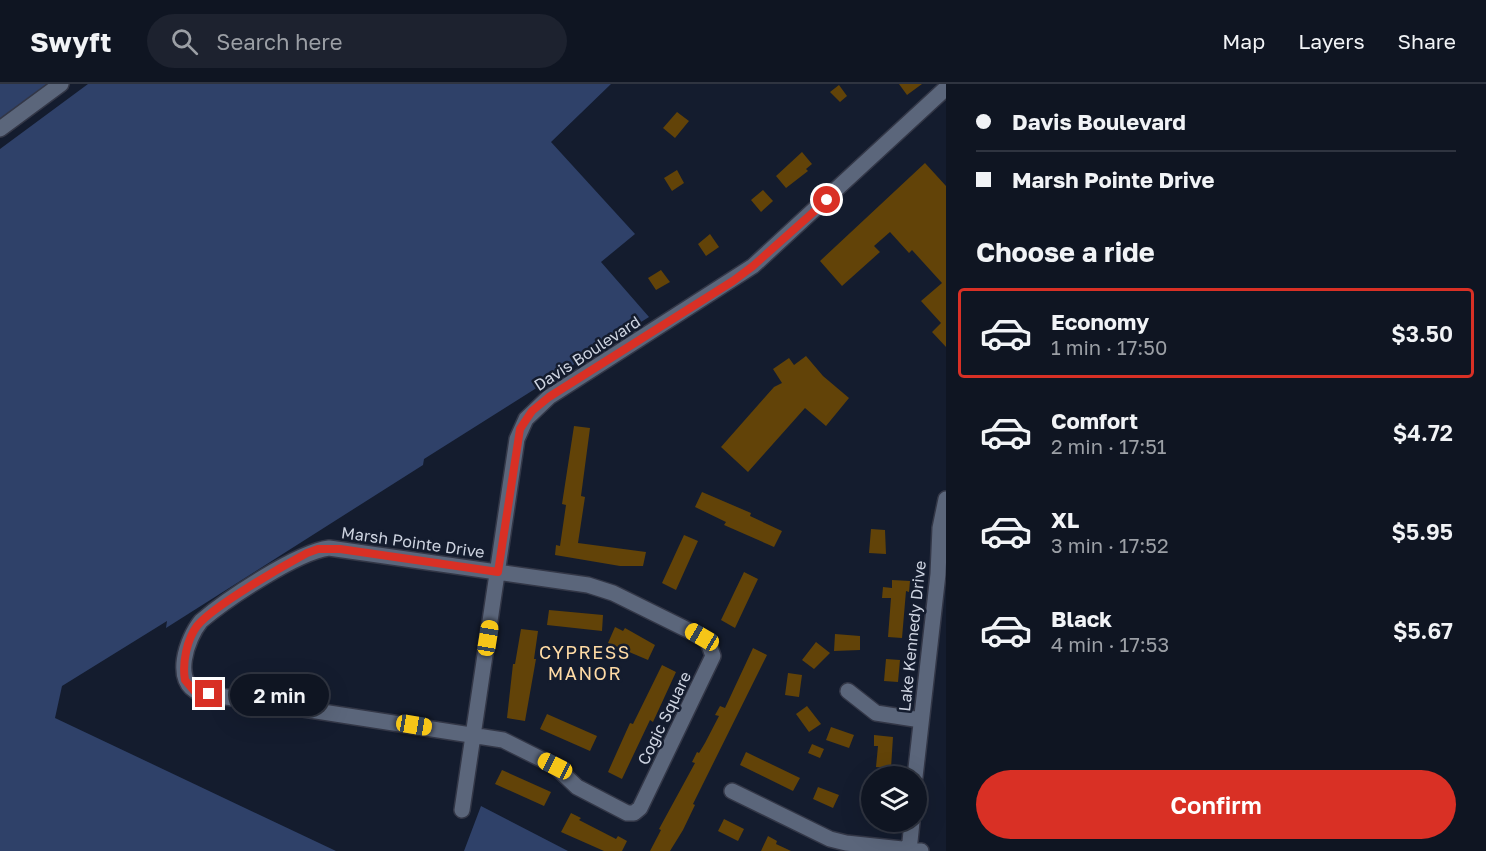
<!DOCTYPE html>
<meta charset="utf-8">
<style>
:root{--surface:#0f1522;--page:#1d222f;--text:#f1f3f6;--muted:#9b9fa5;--line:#2f3440;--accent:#d93025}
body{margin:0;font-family:"Golos Text",sans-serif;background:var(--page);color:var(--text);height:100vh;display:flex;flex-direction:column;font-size:22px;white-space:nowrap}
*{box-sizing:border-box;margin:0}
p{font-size:20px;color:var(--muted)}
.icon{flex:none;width:33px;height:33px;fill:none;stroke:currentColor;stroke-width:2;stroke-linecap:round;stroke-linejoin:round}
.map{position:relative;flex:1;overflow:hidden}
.details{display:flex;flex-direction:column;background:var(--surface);width:540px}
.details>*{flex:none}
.hud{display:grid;align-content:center;height:132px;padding:0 30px;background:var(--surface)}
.controls{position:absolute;left:861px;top:682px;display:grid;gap:12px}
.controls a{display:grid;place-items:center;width:66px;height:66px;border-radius:50%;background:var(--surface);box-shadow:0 6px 24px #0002,0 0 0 2px var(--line);font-size:30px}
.end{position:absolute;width:27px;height:27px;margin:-14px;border:8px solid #d93025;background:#fff;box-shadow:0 0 0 3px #fff}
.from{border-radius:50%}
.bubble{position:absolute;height:42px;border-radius:21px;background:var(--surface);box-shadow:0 6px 24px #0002,0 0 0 2px var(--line);font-size:20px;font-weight:600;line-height:42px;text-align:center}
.car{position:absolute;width:18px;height:36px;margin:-18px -9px;border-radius:8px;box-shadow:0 0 4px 2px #0007;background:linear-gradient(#f5c518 24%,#345 0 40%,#f5c518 0 76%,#345 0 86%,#f5c518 0)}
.hud b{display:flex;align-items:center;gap:21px;height:57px;font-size:22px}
.hud b+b{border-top:2px solid var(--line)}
.hud i{width:15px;height:15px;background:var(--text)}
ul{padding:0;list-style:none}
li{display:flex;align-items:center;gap:18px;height:90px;margin:0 12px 9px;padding:0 18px;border:3px solid transparent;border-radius:6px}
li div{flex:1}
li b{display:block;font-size:22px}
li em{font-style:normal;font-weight:600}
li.current{border-color:var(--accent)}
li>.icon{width:54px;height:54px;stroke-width:1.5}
h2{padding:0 30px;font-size:27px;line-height:72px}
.action{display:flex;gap:12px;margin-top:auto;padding:12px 30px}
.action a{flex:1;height:69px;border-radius:36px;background:var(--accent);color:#fff;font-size:24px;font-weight:600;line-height:69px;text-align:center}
header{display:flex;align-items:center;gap:36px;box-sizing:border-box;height:84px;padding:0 30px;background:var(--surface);border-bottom:2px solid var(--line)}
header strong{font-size:28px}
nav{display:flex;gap:33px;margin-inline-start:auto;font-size:21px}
.search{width:420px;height:54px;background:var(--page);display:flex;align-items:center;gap:15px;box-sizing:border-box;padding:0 21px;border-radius:33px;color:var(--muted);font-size:22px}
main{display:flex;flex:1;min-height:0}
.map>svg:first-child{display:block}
</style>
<header>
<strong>Swyft</strong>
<div class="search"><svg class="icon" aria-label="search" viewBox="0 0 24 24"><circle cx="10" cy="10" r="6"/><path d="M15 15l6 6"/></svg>Search here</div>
<nav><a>Map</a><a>Layers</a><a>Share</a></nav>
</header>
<main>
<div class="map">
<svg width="946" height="767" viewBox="0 0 946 767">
<rect width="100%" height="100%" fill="#141c2e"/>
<path fill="#2f4169" d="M0 0H55L0 41Z
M88 0H611L551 58 635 150 601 178 649 233 424 375 423 381 166 544 167 537 62 602 55 634 336 767H0V65Z
M481 722 568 767H464Z"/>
<path fill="#624308" d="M899 0H922L907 11Z
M839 1 847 12 840 18 830 8Z
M677 28 689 37 675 54 663 44Z
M802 68 812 80 806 85 808 87 786 104 776 92Z
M925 79 946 102V263L932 248 941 239 921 217 942 199 912 166 909 169 890 148 874 162 880 168 842 202 820 177Z
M677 86 684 99 672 107 664 94Z
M763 106 773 117 761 128 751 116Z
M710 150 719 163 706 172 698 160Z
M661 186 670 198 656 206 648 194Z
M806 272 823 292 849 314 826 342 805 324 748 388 721 363 774 303 782 299 773 285 789 274 794 281Z
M574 342 590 344 581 412 585 413 578 459 646 468 643 482H620L555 471 556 461 560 462 566 421 562 420Z
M702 408 751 429 750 432 782 447 774 463 724 441 726 438 695 423Z
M871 445 885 446 886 470 869 469Z
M684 451 698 457 676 506 662 499Z
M744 488 758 495 735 544 721 536Z
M892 496 910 497 909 508 906 507 902 554 888 553 891 514H882L883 503 892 504Z
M549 526 603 531 602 547 547 541Z
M615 543 623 547 625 544 655 561 648 576 608 559Z
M521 545 538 547 534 575H536L525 637 507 634 513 580H515Z
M835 550 860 552V566L834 567Z
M816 558 830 569 814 585 802 576Z
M753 564 767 571 693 720 695 721 683 746 670 767H650L661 746 659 745 695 679 692 678 697 668 699 669 705 659 719 632 715 631 720 622 725 624Z
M886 575 900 576 898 598 884 597Z
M662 581 676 588 653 638 650 636 622 695 608 688 630 639 633 640Z
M788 589 802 591 799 613 785 611Z
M807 622 821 640 809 648 796 630Z
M547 630 597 652 590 667 540 645Z
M831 643 854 651 849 664 826 656Z
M874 651 893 653 891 684 876 683 878 662H874Z
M812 660 824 665 820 674 808 669Z
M746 668 800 694 793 707 740 681Z
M502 686 551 708 544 722 495 700Z
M818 703 839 711 833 724 813 715Z
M571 729 581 734 579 736 616 755 618 752 627 757 622 767H604L561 748Z
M724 735 744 745 738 757 718 747Z
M768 752 777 757 776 760 791 767H761Z"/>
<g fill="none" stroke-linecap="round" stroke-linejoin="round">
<defs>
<path id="minor" d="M0 45 61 0
M329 464 588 501 613 509 702 553 708 558 713 572 640 724 634 729H627L577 703 555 682 503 656 200 609C171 599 187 554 201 537 227 515 297 468 329 464Z
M848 607 876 629 921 636
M915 693 938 490 940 444 946 415
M732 707 830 755 846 759 921 767
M462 726 517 355 526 335 549 313 753 182 946 4
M909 767 912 738"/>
</defs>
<use href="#minor" stroke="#333747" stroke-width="18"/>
<use href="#minor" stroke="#5b667b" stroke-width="15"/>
</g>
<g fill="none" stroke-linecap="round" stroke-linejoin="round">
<path stroke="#d93025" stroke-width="8" d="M209 610 195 608 185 596C182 579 187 555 197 542 213 522 283 482 307 469L318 465H340L498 488 520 345 532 327 549 313 733 197 753 182 827 116"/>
</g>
<g text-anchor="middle" stroke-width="5" stroke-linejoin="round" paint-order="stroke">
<g font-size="16" fill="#ced4e1" stroke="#141c2e">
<text transform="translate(587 269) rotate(-33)" y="6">Davis Boulevard</text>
<text transform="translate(413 458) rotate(8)" y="6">Marsh Pointe Drive</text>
<text transform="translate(912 552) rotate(-84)" y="6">Lake Kennedy Drive</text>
<text transform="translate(664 634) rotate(-64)" y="6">Cogic Square</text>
</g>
<g font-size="18" letter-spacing="1.5" fill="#ffdba5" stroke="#141c2e">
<text x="585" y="575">CYPRESS<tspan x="585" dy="21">MANOR</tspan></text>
</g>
</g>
</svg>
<div class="controls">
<a><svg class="icon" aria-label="layers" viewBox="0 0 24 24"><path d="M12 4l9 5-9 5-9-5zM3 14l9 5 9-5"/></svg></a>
</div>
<i class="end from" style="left:827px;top:116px"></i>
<i class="end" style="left:209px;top:610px"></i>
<div class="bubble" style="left:230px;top:590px;width:99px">2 min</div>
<i class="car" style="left:702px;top:553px;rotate:300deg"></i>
<i class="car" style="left:488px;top:554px;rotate:9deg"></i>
<i class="car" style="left:414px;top:641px;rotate:99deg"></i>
<i class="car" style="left:555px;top:682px;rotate:297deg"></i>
</div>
<section class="details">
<div class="hud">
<b><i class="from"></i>Davis Boulevard</b>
<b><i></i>Marsh Pointe Drive</b>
</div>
<h2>Choose a ride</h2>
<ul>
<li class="current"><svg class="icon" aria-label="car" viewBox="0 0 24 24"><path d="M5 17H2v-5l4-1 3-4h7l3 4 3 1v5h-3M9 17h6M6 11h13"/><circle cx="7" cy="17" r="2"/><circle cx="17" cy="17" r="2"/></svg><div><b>Economy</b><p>1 min · 17:50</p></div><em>$3.50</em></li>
<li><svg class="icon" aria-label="car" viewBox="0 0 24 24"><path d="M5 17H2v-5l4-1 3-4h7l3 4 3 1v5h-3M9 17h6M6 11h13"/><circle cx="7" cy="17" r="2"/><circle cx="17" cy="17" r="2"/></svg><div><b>Comfort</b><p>2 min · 17:51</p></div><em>$4.72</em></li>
<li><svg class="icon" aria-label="car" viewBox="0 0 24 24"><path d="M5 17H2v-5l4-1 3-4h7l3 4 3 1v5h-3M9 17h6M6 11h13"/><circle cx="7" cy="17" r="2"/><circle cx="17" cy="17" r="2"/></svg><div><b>XL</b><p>3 min · 17:52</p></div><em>$5.95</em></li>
<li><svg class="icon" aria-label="car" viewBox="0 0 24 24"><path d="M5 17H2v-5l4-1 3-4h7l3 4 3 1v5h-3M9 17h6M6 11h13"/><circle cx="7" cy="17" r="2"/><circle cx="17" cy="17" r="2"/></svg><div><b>Black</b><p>4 min · 17:53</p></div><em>$5.67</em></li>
</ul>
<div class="action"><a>Confirm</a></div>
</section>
</main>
